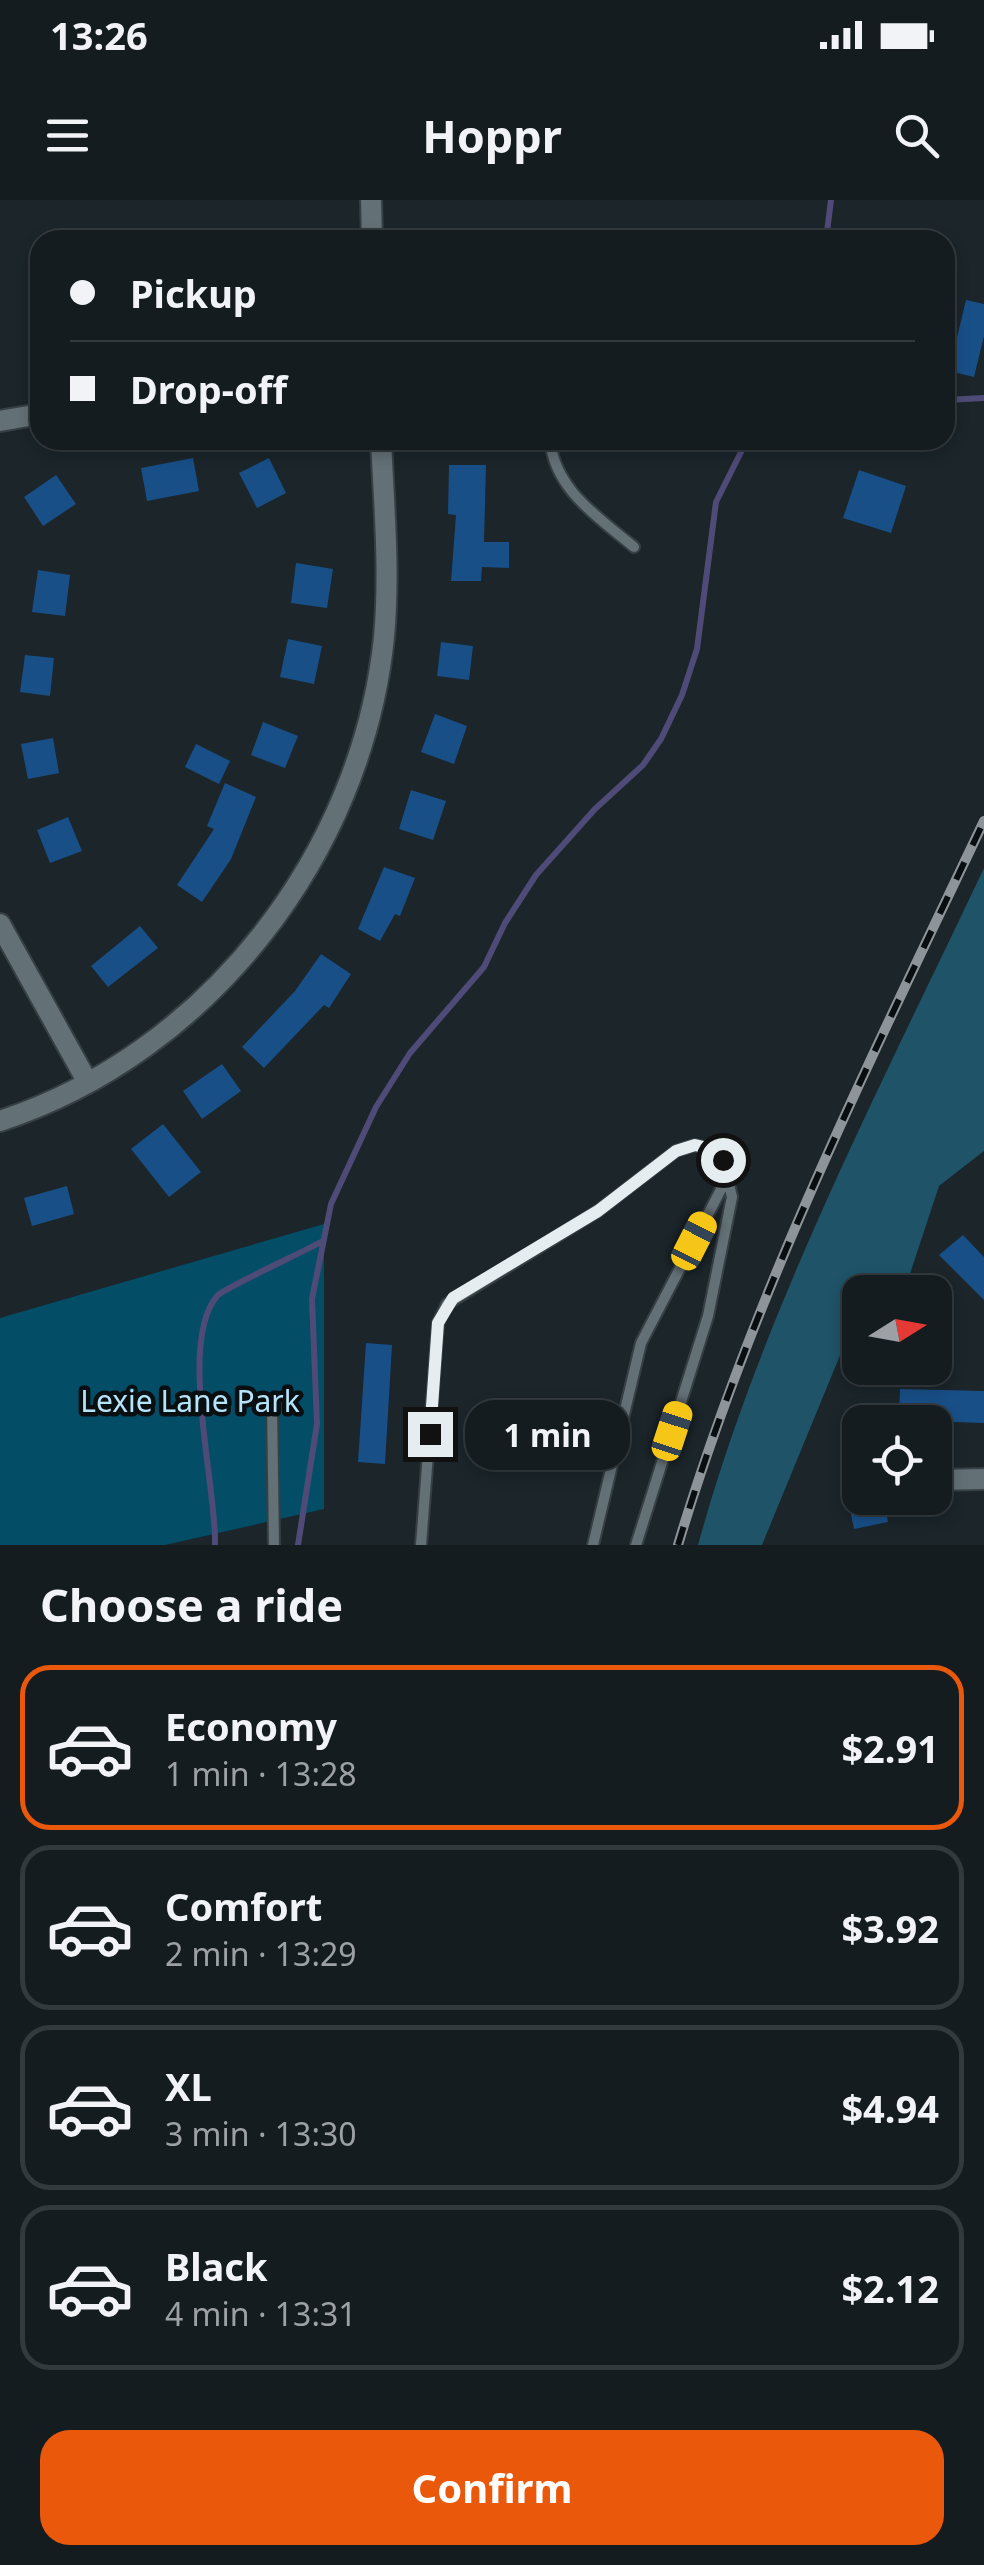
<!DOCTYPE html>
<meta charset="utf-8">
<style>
:root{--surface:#141c20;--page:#21292d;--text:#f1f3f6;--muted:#9da1a5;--line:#333a3e;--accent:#ea580c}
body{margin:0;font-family:"Noto Sans",sans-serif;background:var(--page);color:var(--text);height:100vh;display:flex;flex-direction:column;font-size:38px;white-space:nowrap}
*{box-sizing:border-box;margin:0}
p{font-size:32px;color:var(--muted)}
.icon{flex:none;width:55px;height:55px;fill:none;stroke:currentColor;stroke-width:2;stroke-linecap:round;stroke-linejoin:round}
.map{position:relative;height:1345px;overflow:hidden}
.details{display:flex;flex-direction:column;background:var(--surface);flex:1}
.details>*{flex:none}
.banner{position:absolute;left:30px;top:30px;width:925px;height:220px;border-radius:30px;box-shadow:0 5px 15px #0003,0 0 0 2px var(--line);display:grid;align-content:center;height:220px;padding:0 40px;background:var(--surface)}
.needle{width:65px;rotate:79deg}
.fabs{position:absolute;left:842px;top:1075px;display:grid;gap:20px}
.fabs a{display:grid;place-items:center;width:110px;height:110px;border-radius:20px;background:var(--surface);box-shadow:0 5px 15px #0003,0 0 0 2px var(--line);font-size:50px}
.end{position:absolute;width:45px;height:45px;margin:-22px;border:12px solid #e6edf1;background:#111;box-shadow:0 0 0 5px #111}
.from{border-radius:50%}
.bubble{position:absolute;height:70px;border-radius:30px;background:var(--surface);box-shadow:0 5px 15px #0003,0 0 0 2px var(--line);font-size:32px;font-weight:700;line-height:70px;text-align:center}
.car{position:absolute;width:30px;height:60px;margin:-30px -15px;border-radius:12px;box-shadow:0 0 8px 2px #0007;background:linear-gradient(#f5c518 24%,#345 0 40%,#f5c518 0 76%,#345 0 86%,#f5c518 0)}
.banner b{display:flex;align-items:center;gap:35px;height:95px;font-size:38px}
.banner b+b{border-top:2px solid var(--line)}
.banner i{width:25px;height:25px;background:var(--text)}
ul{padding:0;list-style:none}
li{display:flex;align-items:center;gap:30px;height:165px;margin:0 20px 15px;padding:0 20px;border:5px solid var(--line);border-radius:30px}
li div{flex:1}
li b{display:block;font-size:38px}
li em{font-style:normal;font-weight:700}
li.active{border-color:var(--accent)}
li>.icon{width:90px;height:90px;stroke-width:1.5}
h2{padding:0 40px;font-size:45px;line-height:120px}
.cta{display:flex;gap:20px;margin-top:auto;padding:20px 40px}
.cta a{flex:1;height:115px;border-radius:30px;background:var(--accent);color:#fff;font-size:40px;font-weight:700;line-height:115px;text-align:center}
.status{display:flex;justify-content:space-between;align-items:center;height:70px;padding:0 50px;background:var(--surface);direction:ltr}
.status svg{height:28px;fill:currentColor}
header{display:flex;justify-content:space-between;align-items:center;height:130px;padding:0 40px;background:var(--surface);font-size:45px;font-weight:700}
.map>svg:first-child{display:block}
</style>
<div class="status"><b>13:26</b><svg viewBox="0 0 49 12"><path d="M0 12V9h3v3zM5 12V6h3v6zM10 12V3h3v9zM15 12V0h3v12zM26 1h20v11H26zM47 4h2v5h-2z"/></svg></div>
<header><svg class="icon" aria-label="menu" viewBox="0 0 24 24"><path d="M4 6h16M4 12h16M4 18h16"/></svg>Hoppr<svg class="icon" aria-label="search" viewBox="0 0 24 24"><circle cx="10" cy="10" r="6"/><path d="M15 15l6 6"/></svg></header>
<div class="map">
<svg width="984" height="1345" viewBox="0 0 984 1345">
<rect width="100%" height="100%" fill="#1b252a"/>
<path fill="#034d66" d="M324 1024V1309L165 1345H0V1118Z"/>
<path fill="#1e5368" d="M984 668V951L939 986 904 1092H860V1133L849 1138 841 1153 762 1345H698C762 1112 881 886 984 668Z"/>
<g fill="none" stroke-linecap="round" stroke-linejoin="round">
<path stroke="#4f4b78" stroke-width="6" d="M826 40 831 0
M945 200 984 198
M215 1345C217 1287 177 1140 218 1095 225 1088 305 1051 321 1042
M298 1345 317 1224 312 1099 331 1004 376 907 410 853 484 767 505 723 536 675 595 609 643 565 661 539 682 495 697 449 716 302 747 240"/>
</g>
<path fill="#184f87" d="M966 100 984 104V136L974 177 949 171Z
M193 258 199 291 147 301 141 268Z
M269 258 286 293 257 308 239 273Z
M449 265H486L484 342H509V368L482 367 481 381H451L456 315 448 314Z
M859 270 906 286 891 333 843 318Z
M56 275 76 304 43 326 24 297Z
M296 363 333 369 327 408 291 403Z
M38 370 70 375 65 416 32 412Z
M288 439 322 446 314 484 280 477Z
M441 442 473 446 469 480 437 476Z
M25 455 54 458 50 496 20 492Z
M435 514 467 526 454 564 421 552Z
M263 522 298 536 285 568 251 555Z
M53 538 59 573 28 579 21 544Z
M196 544 230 561 219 584 185 567Z
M225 583 256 597 231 659 202 702 177 685 214 629 207 626Z
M411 590 446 601 433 640 399 629Z
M68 617 82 651 50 663 37 630Z
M384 667 415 678 400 716 395 714 380 741 358 729Z
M140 726 158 748 108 787 91 766Z
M321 754 351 774 329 808 324 805 264 868 242 847 295 791Z
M222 864 241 891 202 919 183 891Z
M163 924 201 972 169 997 131 949Z
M67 986 74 1014 32 1026 24 998Z
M963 1035 984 1057V1100L939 1055Z
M366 1143 392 1145 385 1264 358 1262Z
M900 1189 984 1191V1223L899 1220Z
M860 1260V1298H883L888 1322 854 1329 841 1264Z"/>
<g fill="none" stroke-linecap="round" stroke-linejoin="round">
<defs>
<path id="lane" d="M550 240C555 290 598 317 634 347
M272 1203 274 1345
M421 1345 438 1123 447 1104 598 1011 676 951 695 945 708 949 723 960 732 997 708 1116 636 1345
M593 1345 641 1143 729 974"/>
<path id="street" d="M371 0 372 40
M0 221 40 214
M0 724 88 883
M0 921C208 853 362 654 384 437 390 372 384 305 381 240
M936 1280 984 1279"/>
</defs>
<use href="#lane" stroke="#363f44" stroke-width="14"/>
<use href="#street" stroke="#363f44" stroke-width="24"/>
<use href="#lane" stroke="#637076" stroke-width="10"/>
<use href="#street" stroke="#637076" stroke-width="20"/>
<defs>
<path id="rail" d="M678 1345C753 1094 872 857 984 621"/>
</defs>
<use href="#rail" stroke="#8d959a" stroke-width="10"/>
<use href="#rail" stroke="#090e10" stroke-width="6" stroke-dasharray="19" stroke-linecap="butt"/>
</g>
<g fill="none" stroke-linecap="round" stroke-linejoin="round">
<path stroke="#e6edf1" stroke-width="12" d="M430 1234 438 1123 453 1098 598 1011 676 951 695 945 708 948 723 960"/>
</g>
<g text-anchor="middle" stroke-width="9" stroke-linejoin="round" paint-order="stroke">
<g font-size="30" fill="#b5e3f8" stroke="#090e10">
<text x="190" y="1212">Lexie Lane Park</text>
</g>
</g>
</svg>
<div class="fabs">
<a><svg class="needle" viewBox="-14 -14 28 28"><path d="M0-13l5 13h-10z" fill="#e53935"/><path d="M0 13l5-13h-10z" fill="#9da1a5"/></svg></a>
<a><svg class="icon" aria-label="locate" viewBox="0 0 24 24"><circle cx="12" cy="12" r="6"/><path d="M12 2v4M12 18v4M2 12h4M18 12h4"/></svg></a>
</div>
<i class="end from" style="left:723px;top:960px"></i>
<i class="end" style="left:430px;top:1234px"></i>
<div class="bubble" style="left:465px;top:1200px;width:165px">1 min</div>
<i class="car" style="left:694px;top:1041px;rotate:27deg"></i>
<i class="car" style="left:672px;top:1231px;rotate:18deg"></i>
<div class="banner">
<b><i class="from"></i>Pickup</b>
<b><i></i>Drop-off</b>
</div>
</div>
<section class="details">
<h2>Choose a ride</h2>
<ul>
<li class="active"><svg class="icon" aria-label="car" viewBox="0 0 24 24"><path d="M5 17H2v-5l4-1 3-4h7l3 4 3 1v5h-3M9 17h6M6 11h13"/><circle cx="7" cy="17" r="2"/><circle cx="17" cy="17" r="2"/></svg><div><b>Economy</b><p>1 min · 13:28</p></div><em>$2.91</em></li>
<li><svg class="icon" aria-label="car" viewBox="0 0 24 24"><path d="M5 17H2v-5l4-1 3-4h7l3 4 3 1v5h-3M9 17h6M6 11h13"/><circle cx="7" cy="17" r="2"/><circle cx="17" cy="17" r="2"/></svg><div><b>Comfort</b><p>2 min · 13:29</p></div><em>$3.92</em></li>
<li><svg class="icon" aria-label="car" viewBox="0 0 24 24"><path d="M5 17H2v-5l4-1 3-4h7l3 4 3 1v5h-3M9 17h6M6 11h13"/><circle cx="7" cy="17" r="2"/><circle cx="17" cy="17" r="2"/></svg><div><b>XL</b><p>3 min · 13:30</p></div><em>$4.94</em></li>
<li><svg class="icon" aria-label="car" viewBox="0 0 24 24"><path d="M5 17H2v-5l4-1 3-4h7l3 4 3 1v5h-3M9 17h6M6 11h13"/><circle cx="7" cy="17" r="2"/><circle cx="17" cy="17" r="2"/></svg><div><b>Black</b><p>4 min · 13:31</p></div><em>$2.12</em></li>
</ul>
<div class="cta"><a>Confirm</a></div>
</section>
